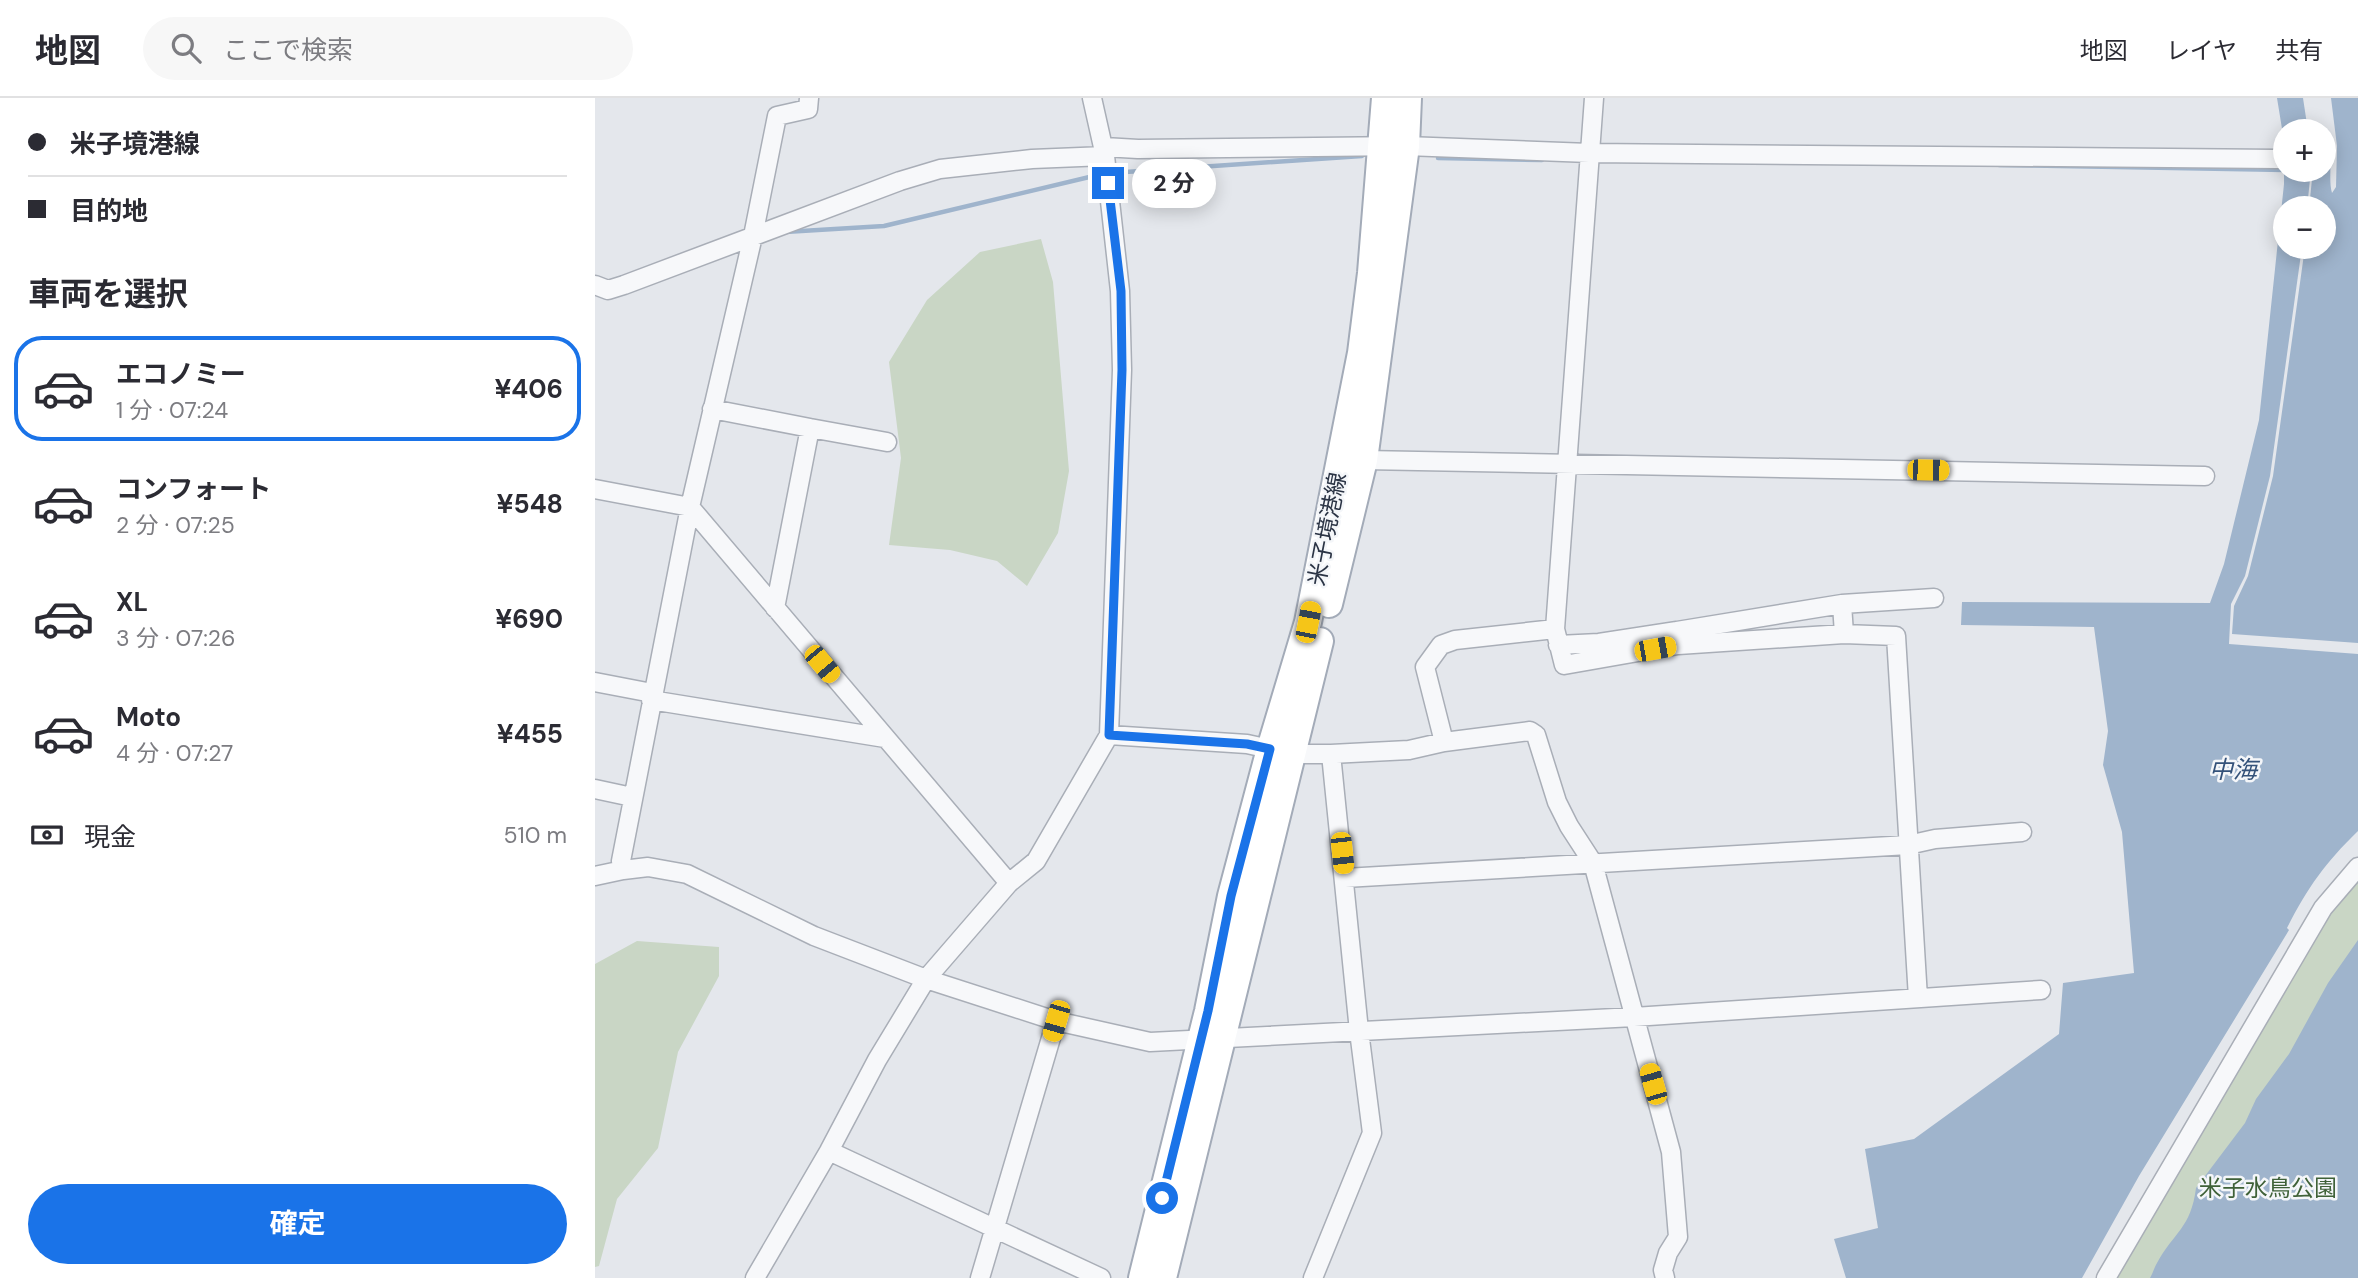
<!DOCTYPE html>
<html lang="ja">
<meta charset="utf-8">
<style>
:root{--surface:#fff;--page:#f7f7f7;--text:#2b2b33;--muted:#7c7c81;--line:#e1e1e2;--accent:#1a73e8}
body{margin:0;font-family:"DM Sans","Noto Sans JP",sans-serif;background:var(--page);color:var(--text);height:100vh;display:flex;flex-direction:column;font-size:26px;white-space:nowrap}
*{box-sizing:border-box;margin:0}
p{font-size:23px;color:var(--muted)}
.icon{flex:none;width:38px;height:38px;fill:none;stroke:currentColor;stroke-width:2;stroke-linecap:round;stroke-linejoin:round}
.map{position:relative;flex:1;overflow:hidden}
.details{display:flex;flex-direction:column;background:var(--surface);width:595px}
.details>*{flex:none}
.hud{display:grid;align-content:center;height:154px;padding:0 28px;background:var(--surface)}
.controls{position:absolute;left:1678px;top:21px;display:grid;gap:14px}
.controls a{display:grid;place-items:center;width:63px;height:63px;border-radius:50%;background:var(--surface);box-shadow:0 4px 18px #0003;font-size:35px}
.end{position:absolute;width:32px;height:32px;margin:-16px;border:9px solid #1a73e8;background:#fff;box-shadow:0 0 0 4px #fff}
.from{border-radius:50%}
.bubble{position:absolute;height:49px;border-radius:24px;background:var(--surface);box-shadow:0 4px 18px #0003;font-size:23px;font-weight:700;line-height:49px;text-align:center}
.car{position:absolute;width:21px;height:42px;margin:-21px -10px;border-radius:9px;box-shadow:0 0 5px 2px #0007;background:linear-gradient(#f5c518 24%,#345 0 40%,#f5c518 0 76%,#345 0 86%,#f5c518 0)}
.hud b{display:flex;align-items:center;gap:24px;height:66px;font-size:26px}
.hud b+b{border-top:2px solid var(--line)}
.hud i{width:18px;height:18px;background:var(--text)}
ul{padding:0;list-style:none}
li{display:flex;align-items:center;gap:21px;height:105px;margin:0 14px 10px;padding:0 14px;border:4px solid transparent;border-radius:28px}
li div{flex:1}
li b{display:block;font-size:26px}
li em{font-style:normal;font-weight:700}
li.current{border-color:var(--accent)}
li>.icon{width:63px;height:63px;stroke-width:1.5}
h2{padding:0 28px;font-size:32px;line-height:84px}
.pay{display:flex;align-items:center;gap:18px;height:77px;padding:0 28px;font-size:26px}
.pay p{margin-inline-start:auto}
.cta{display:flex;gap:14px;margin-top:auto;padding:14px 28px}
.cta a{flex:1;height:80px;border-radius:42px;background:var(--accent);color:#fff;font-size:28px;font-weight:700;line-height:80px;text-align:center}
header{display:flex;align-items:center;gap:42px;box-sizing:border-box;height:98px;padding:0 35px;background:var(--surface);border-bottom:2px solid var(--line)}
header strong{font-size:33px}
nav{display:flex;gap:38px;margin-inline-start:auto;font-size:24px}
.search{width:490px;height:63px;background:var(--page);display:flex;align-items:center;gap:18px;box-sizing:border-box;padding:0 24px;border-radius:38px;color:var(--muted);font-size:26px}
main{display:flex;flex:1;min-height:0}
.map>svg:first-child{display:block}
</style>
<header>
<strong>地図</strong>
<div class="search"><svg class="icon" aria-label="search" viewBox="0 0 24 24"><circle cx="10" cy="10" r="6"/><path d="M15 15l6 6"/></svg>ここで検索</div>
<nav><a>地図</a><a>レイヤ</a><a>共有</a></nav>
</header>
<main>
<section class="details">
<div class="hud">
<b><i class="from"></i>米子境港線</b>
<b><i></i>目的地</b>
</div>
<h2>車両を選択</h2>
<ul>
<li class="current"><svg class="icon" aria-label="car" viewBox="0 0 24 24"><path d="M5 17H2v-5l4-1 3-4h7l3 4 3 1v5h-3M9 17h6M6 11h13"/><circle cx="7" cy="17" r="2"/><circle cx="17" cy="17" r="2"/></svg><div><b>エコノミー</b><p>1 分 · 07:24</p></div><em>¥406</em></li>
<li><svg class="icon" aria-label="car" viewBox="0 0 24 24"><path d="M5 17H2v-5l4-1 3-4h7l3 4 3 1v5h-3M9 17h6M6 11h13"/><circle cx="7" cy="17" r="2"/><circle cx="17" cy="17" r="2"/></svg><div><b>コンフォート</b><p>2 分 · 07:25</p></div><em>¥548</em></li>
<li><svg class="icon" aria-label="car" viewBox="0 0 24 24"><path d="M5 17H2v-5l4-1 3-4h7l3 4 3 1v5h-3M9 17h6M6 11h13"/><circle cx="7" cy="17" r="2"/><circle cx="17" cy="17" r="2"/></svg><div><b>XL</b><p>3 分 · 07:26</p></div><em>¥690</em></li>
<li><svg class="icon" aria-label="car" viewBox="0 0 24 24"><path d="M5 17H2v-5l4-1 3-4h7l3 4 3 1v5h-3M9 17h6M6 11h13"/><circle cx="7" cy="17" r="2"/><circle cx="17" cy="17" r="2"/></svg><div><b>Moto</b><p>4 分 · 07:27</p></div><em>¥455</em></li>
</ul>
<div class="pay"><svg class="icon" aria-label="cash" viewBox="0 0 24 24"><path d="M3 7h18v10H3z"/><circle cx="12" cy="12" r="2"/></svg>現金<p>510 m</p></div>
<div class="cta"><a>確定</a></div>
</section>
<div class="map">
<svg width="1763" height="1180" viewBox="0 0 1763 1180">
<rect width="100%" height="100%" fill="#e4e7ec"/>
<path fill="#c9d6c5" d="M446 141 458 184 474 373 463 435 432 488 402 463 355 452 294 447 306 360 294 264 332 202 385 154Z
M1763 775V1180H1516L1697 869Z
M42 843 124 849V878L83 954 63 1050 22 1101 4 1168 0 1169V866Z"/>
<path fill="#9fb4cc" d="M1682 0H1708L1713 33H1690V72H1716L1712 110H1690V149H1707L1675 378 1650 478 1636 506 1634 546 1763 556V733C1730 765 1713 789 1692 830L1694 832 1544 1078 1487 1180H1251L1239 1141 1283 1130 1270 1051 1319 1041 1464 936 1468 885 1539 875 1527 734 1508 667 1513 633 1499 529 1366 527 1367 504 1615 505 1629 466 1664 322 1689 86V43Z
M1736 0H1763V545L1637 536 1639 508 1653 478 1678 378 1710 149H1729V110H1714L1718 72H1729V61L1733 52C1738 66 1733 81 1737 95L1741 89 1742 48Z
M1763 842V1180H1555C1558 1175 1559 1170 1562 1165 1579 1134 1596 1130 1601 1090L1650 1025 1661 1001 1694 956 1733 885Z"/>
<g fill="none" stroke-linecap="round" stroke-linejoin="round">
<path stroke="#9fb4cc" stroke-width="4.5" d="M843 60 947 62
M1404 67 1690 72
M516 75 767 58
M190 134 289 128 507 76"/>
<defs>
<path id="minor" d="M999 0 960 531 969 567 1083 547 1249 536 1301 538 1323 900
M509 49 543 51 811 48 994 55 1683 61
M0 187 13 192 29 187 305 83 345 71 437 61 510 58
M117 311 215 330 180 510
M215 330 292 344
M769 362 1610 378
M0 391 95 409 414 785
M1247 506 1339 500
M1082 533 1247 506 1249 536
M963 547 1004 545 1082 533 1083 543
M0 584 57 595
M56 602 290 640
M514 637 652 646 697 656H736L764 933 777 1035 718 1180
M849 644 830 569 846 547 860 542 960 531
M736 656 814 652 849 644 935 633 941 637 962 704 974 728 998 765 1076 1054 1083 1139 1073 1155 1068 1172 1070 1180
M0 691 37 699
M28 772 26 763 95 409 158 138 182 18 213 11 214 0
M0 778 28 772 53 769 92 776 219 838 331 881 461 923 555 944 1039 919 1446 892
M750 780 1313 747 1340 741 1427 734
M234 1053 506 1180
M160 1180 234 1053 282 962 331 881 414 785 441 763 514 637 527 272 525 193 510 58 497 0
M385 1180 461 923
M1511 1180 1728 810 1763 769"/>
<path id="primary" d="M734 506 769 362 811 48 813 0
M547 1180 613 913 636 798 675 651 713 524 766 255 776 175 790 0
M568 1180 725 543"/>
</defs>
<use href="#minor" stroke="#a9aeb7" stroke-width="21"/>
<use href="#primary" stroke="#a3abb8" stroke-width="30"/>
<use href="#minor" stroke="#f7f8fa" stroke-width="18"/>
<use href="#primary" stroke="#fff" stroke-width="26"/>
</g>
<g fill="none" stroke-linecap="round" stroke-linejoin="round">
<path stroke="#1a73e8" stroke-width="9" d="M513 85 526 193 527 272 514 637 652 646 675 651 636 798 613 913 567 1100"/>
</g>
<g text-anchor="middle" stroke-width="5" stroke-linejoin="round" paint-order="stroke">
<g font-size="23" fill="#2b3445" stroke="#f4f6f9">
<text transform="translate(732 431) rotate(-79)" y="8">米子境港線</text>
</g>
<g font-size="23" fill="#3f6138" stroke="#f4f6f9">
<text x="1673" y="1098">米子水鳥公園</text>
</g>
<g font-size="24" font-style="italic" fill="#34527a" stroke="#f4f6f9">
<text x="1638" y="680">中海</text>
</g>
</g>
</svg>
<div class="controls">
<a>+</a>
<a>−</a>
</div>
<i class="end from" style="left:567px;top:1100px"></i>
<i class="end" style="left:513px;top:85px"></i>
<div class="bubble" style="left:537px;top:61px;width:84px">2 分</div>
<i class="car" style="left:1333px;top:372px;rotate:91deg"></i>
<i class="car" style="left:713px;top:524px;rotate:11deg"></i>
<i class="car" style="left:1060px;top:551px;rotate:80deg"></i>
<i class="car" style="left:227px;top:566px;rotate:140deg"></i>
<i class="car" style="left:747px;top:755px;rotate:174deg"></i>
<i class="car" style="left:461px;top:923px;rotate:196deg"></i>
<i class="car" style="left:1058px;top:986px;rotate:344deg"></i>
</div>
</main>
